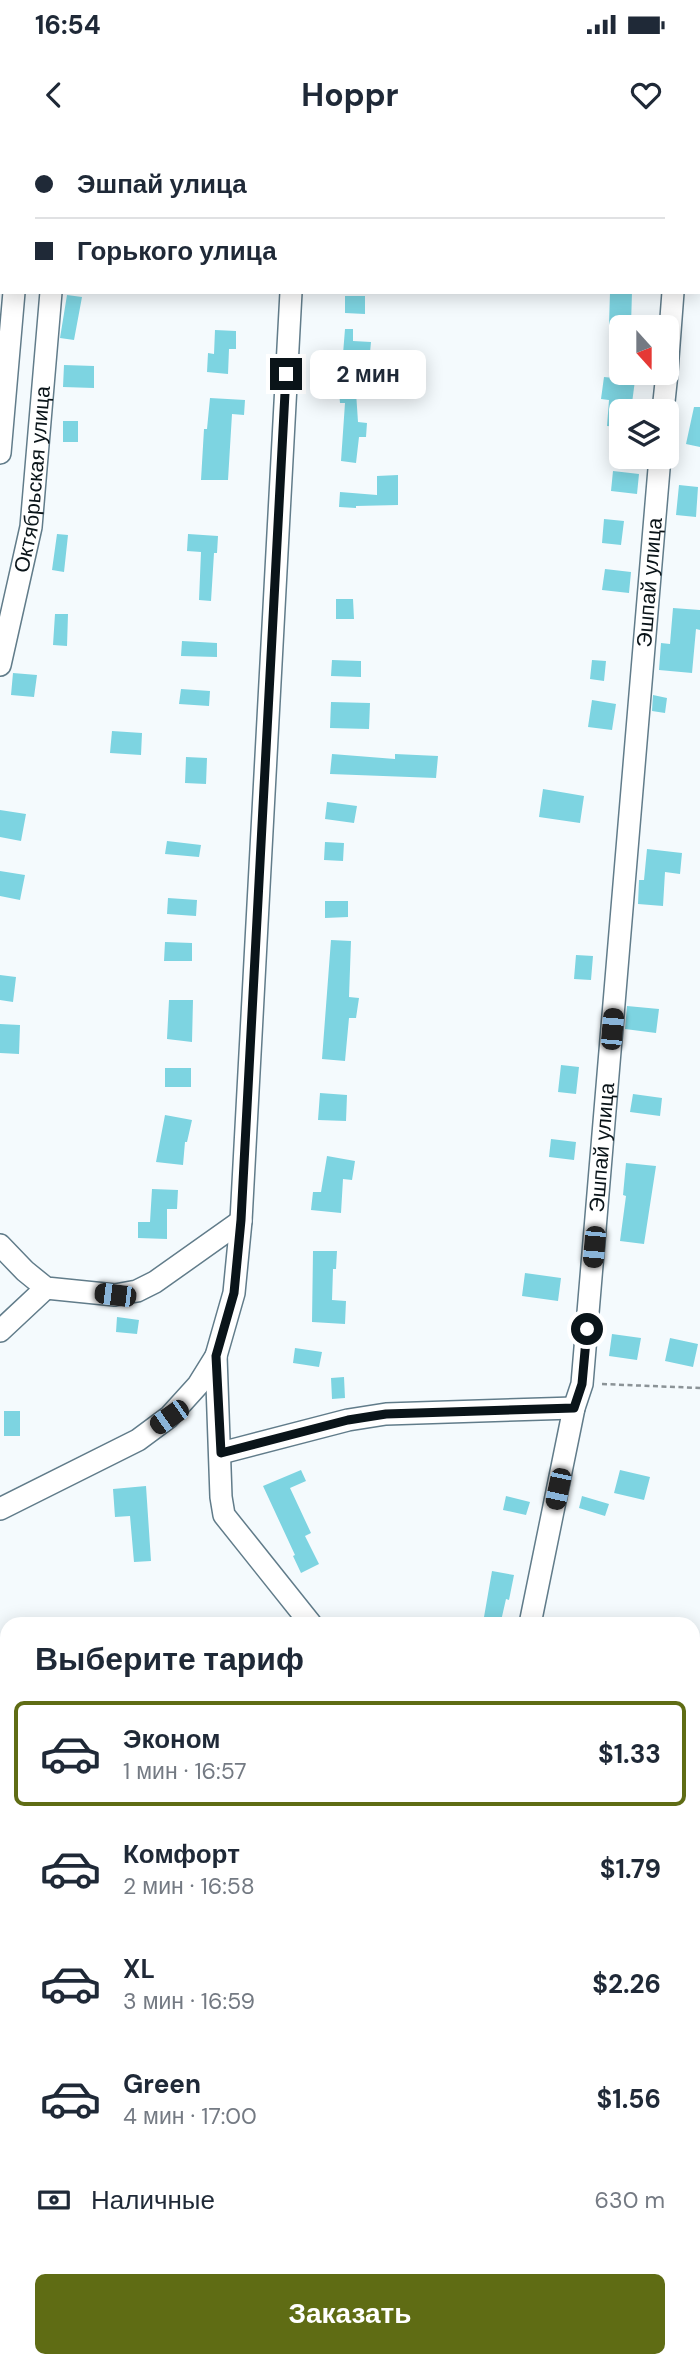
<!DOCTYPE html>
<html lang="ru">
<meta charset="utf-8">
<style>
:root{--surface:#fff;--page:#f6f6f7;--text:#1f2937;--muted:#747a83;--line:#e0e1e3;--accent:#5f6c14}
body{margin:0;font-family:"DM Sans",sans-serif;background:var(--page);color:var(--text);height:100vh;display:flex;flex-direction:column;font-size:26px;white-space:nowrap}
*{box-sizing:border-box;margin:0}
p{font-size:23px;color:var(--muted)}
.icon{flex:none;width:38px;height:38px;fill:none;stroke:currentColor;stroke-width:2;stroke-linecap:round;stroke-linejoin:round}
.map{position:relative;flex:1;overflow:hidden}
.sheet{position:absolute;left:0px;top:1477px;width:700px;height:751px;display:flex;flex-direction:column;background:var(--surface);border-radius:21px 21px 0 0;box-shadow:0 4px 18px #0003}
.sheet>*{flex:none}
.guide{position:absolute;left:0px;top:0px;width:700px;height:154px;box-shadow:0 4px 18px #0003;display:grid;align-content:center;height:154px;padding:0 35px;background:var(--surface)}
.needle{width:46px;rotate:159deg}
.controls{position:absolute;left:609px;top:175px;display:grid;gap:14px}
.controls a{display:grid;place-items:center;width:70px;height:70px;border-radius:10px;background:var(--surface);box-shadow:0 4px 18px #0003;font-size:35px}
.end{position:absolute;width:32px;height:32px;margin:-16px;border:9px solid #0a1419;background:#fff;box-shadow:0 0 0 4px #fff}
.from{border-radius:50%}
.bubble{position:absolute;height:49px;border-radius:10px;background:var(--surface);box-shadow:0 4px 18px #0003;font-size:23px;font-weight:700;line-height:49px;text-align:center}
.car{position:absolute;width:21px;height:42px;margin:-21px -10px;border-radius:9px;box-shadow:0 0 5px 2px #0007;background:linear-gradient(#222 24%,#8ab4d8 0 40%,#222 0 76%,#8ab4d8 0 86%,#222 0)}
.guide b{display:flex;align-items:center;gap:24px;height:66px;font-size:26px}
.guide b+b{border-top:2px solid var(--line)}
.guide i{width:18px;height:18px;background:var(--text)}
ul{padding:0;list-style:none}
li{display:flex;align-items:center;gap:21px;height:105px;margin:0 14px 10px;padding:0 21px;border:4px solid transparent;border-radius:10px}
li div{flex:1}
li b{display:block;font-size:26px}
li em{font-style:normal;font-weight:700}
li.on{border-color:var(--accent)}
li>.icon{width:63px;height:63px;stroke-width:1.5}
h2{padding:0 35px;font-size:32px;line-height:84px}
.pay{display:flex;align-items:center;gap:18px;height:77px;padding:0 35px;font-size:26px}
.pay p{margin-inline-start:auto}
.cta{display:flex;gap:14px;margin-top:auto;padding:14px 35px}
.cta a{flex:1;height:80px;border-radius:10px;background:var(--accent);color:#fff;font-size:28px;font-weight:700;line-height:80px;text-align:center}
.status{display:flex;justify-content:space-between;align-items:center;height:49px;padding:0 35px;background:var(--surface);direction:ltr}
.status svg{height:19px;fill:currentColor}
header{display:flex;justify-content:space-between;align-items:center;height:91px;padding:0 35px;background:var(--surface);font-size:32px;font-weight:700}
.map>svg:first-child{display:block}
</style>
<div class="status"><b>16:54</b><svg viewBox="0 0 49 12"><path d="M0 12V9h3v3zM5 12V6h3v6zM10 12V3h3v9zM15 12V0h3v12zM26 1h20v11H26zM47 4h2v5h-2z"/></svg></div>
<header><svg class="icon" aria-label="back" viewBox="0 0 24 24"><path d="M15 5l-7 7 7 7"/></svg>Hoppr<svg class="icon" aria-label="heart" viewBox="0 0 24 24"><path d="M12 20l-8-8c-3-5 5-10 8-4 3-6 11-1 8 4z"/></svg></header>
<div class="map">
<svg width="700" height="2227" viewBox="0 0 700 2227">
<rect width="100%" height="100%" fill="#f4fafd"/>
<path fill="#7dd4e1" d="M610 152H632L631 185H609Z
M67 155 82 157 74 200 60 198Z
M345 156H365V174L345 173Z
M345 189H353V201L371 202 369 223 354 222 358 282 367 283 366 297H359L356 323 341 321 345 263H340L338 239H341Z
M215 190 236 191V209H229L228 234 207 232 208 213 214 214Z
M64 225 94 226V248L63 247Z
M604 237 635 240 631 271H621V287L607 286 609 260 601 259Z
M210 258 245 260 244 275 232 274 228 340H201L204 289H207Z
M694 267H700V307L686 304Z
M63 281H78V302H63Z
M613 331 639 334 637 354 611 351Z
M398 335V365L356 366V368L339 367 340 352 377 355V336Z
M679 345 698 347 696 377 676 375Z
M604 379 624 381 621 405 602 403Z
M57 394 68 395 64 432 52 430Z
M188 394 218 396 217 413H214L211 461 199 460 201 412 187 411Z
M605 429 631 432 629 453 602 450Z
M336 459H353L354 479H336Z
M673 468 700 470V490L696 489 692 533 659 530 661 503 670 504Z
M55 474H68L67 506 53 505Z
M182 501 217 503V517L181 516Z
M332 520 361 521V537L331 536Z
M592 520 606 521 604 541 590 539Z
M13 533 37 535 34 557 11 555Z
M181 549 210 551 209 566 179 564Z
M653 555 667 558 665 573 652 571Z
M592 560 616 564 612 590 588 587Z
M331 562 370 563 369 589 330 588Z
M112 591 142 593 141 615 110 613Z
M332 614 395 619V614L438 616 436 638 330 634Z
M186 617 207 618 206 644 185 643Z
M543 649 584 656 580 683 539 677Z
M327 662 357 666 354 683 325 679Z
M0 670 26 674 21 701 0 697Z
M167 701 201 705 199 717 165 714Z
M325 702 344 703 343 721 324 720Z
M647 709 682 713 680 734 665 732 663 766 638 764 639 740H644Z
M0 731 25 735 20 760 0 756Z
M168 758 197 760 196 776 167 774Z
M325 761H348V777L325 778Z
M331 800 351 801 349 857 359 858 356 878H349L345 921 322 919Z
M165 802 192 803V821H164Z
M576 815 593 816 591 840 574 839Z
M0 835 16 837 13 862 0 860Z
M169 860H193L192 902 167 899Z
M627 866 659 869 656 893 625 889Z
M0 884 20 885 19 914 0 913Z
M561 925 579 927 576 954 558 952Z
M165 928H191V947H165Z
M320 953 347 955 346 981 318 980Z
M633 954 662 958 660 976 630 972Z
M165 975 192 980 187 1002H185L183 1025 156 1022Z
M551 999 576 1002 574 1020 549 1017Z
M327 1016 355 1021 352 1040 343 1039 341 1073 311 1070 313 1052H321Z
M626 1023 656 1026 644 1104 620 1101 626 1056 623 1055Z
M152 1049 178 1050 177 1069H167V1099L138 1098V1082H150Z
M313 1111H337L336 1129H333L332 1160 346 1161 345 1184 312 1182Z
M525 1133 561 1138 558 1161 522 1156Z
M117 1177 139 1180 137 1194 116 1192Z
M612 1194 641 1198 637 1220 609 1216Z
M670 1198 698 1204 693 1227 665 1221Z
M295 1208 322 1212 319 1227 293 1223Z
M344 1237 345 1258 332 1259 331 1238Z
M4 1271H20V1296H4Z
M301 1330 306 1341 290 1348 311 1393 305 1396 319 1424 301 1433 293 1416 295 1415 263 1346Z
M620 1330 650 1337 644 1360 614 1353Z
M146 1346 151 1421 134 1422 130 1376 115 1377 113 1349Z
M506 1356 530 1362 526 1375 503 1370Z
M582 1356 609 1364 605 1376 579 1368Z
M492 1431 514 1435 509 1460 506 1459 501 1481 484 1477Z"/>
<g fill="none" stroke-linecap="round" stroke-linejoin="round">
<defs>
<g id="minor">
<path d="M64 2V0"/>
<path d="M299 2V0"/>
<path d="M686 2V0"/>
<path d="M0 20H2"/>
<path d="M667 231 673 152"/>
<path d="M663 271 667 233"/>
<path d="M0 313 14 152"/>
<path id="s1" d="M0 525 31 387 51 152"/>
<path d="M0 1105 25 1131 46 1148 115 1155 137 1151 155 1142 241 1081"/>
<path d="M0 1191 46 1148"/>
<path d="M216 1216 221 1357 224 1375 311 1484"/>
<path d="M221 1313 348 1280 386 1274 574 1268"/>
<path d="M0 1369 138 1300 169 1277 198 1245 216 1216 234 1153 241 1081 291 152"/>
<path id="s2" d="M530 1484 574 1268 582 1244 660 317"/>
<path d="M693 1732 700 1731"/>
<path d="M693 2119 700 2117"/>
</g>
</defs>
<use href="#minor" stroke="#617c8a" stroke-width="24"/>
<path stroke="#8b9397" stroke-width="2.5" stroke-dasharray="5 3.5" stroke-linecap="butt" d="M602 1244 700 1248"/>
<use href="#minor" stroke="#fff" stroke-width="21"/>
</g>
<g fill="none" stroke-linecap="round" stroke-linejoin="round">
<path stroke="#0a1419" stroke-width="9" d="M286 234 241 1080 234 1153 216 1216 221 1313 348 1280 386 1274 574 1268 582 1244 587 1189"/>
</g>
<g text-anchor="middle" stroke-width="6" stroke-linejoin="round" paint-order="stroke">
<g font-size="21" fill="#0a1419" stroke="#f4fafd">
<text dy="7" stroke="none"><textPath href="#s1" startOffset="189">Октябрьская улица</textPath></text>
<text dy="7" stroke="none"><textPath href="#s2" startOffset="1050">Эшпай улица</textPath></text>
<text dy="7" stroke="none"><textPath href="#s2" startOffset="483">Эшпай улица</textPath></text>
</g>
</g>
</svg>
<div class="controls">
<a><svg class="needle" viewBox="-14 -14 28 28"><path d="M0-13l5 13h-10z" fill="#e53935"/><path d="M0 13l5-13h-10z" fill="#747a83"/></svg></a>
<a><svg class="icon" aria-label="layers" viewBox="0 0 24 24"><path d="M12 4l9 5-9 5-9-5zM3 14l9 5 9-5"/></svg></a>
</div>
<i class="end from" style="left:587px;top:1189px"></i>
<i class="end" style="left:286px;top:234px"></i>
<div class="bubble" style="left:310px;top:210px;width:116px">2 мин</div>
<i class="car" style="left:612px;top:889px;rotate:5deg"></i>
<i class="car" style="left:594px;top:1107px;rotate:185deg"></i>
<i class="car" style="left:115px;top:1155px;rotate:277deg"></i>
<i class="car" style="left:169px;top:1277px;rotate:235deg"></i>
<i class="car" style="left:558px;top:1349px;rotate:192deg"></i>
<div class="guide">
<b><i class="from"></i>Эшпай улица</b>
<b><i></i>Горького улица</b>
</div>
<section class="sheet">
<h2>Выберите тариф</h2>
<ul>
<li class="on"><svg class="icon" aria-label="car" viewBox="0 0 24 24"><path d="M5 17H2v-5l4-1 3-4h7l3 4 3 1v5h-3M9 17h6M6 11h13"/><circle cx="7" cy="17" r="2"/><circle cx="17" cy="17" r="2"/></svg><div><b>Эконом</b><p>1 мин · 16:57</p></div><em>$1.33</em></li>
<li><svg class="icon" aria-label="car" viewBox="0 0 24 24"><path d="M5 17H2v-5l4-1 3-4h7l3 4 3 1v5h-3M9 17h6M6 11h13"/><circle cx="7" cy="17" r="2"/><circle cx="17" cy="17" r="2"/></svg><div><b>Комфорт</b><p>2 мин · 16:58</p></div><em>$1.79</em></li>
<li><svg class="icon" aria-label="car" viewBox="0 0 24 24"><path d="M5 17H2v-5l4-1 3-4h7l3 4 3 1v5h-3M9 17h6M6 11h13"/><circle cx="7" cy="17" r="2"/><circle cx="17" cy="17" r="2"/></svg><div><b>XL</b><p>3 мин · 16:59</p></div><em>$2.26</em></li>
<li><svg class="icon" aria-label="car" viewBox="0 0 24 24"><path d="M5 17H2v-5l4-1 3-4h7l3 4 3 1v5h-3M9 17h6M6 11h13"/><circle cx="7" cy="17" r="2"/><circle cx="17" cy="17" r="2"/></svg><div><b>Green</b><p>4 мин · 17:00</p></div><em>$1.56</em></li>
</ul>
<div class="pay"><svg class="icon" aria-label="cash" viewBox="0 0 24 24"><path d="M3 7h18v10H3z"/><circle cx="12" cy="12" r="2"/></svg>Наличные<p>630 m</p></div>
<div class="cta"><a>Заказать</a></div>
</section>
</div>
